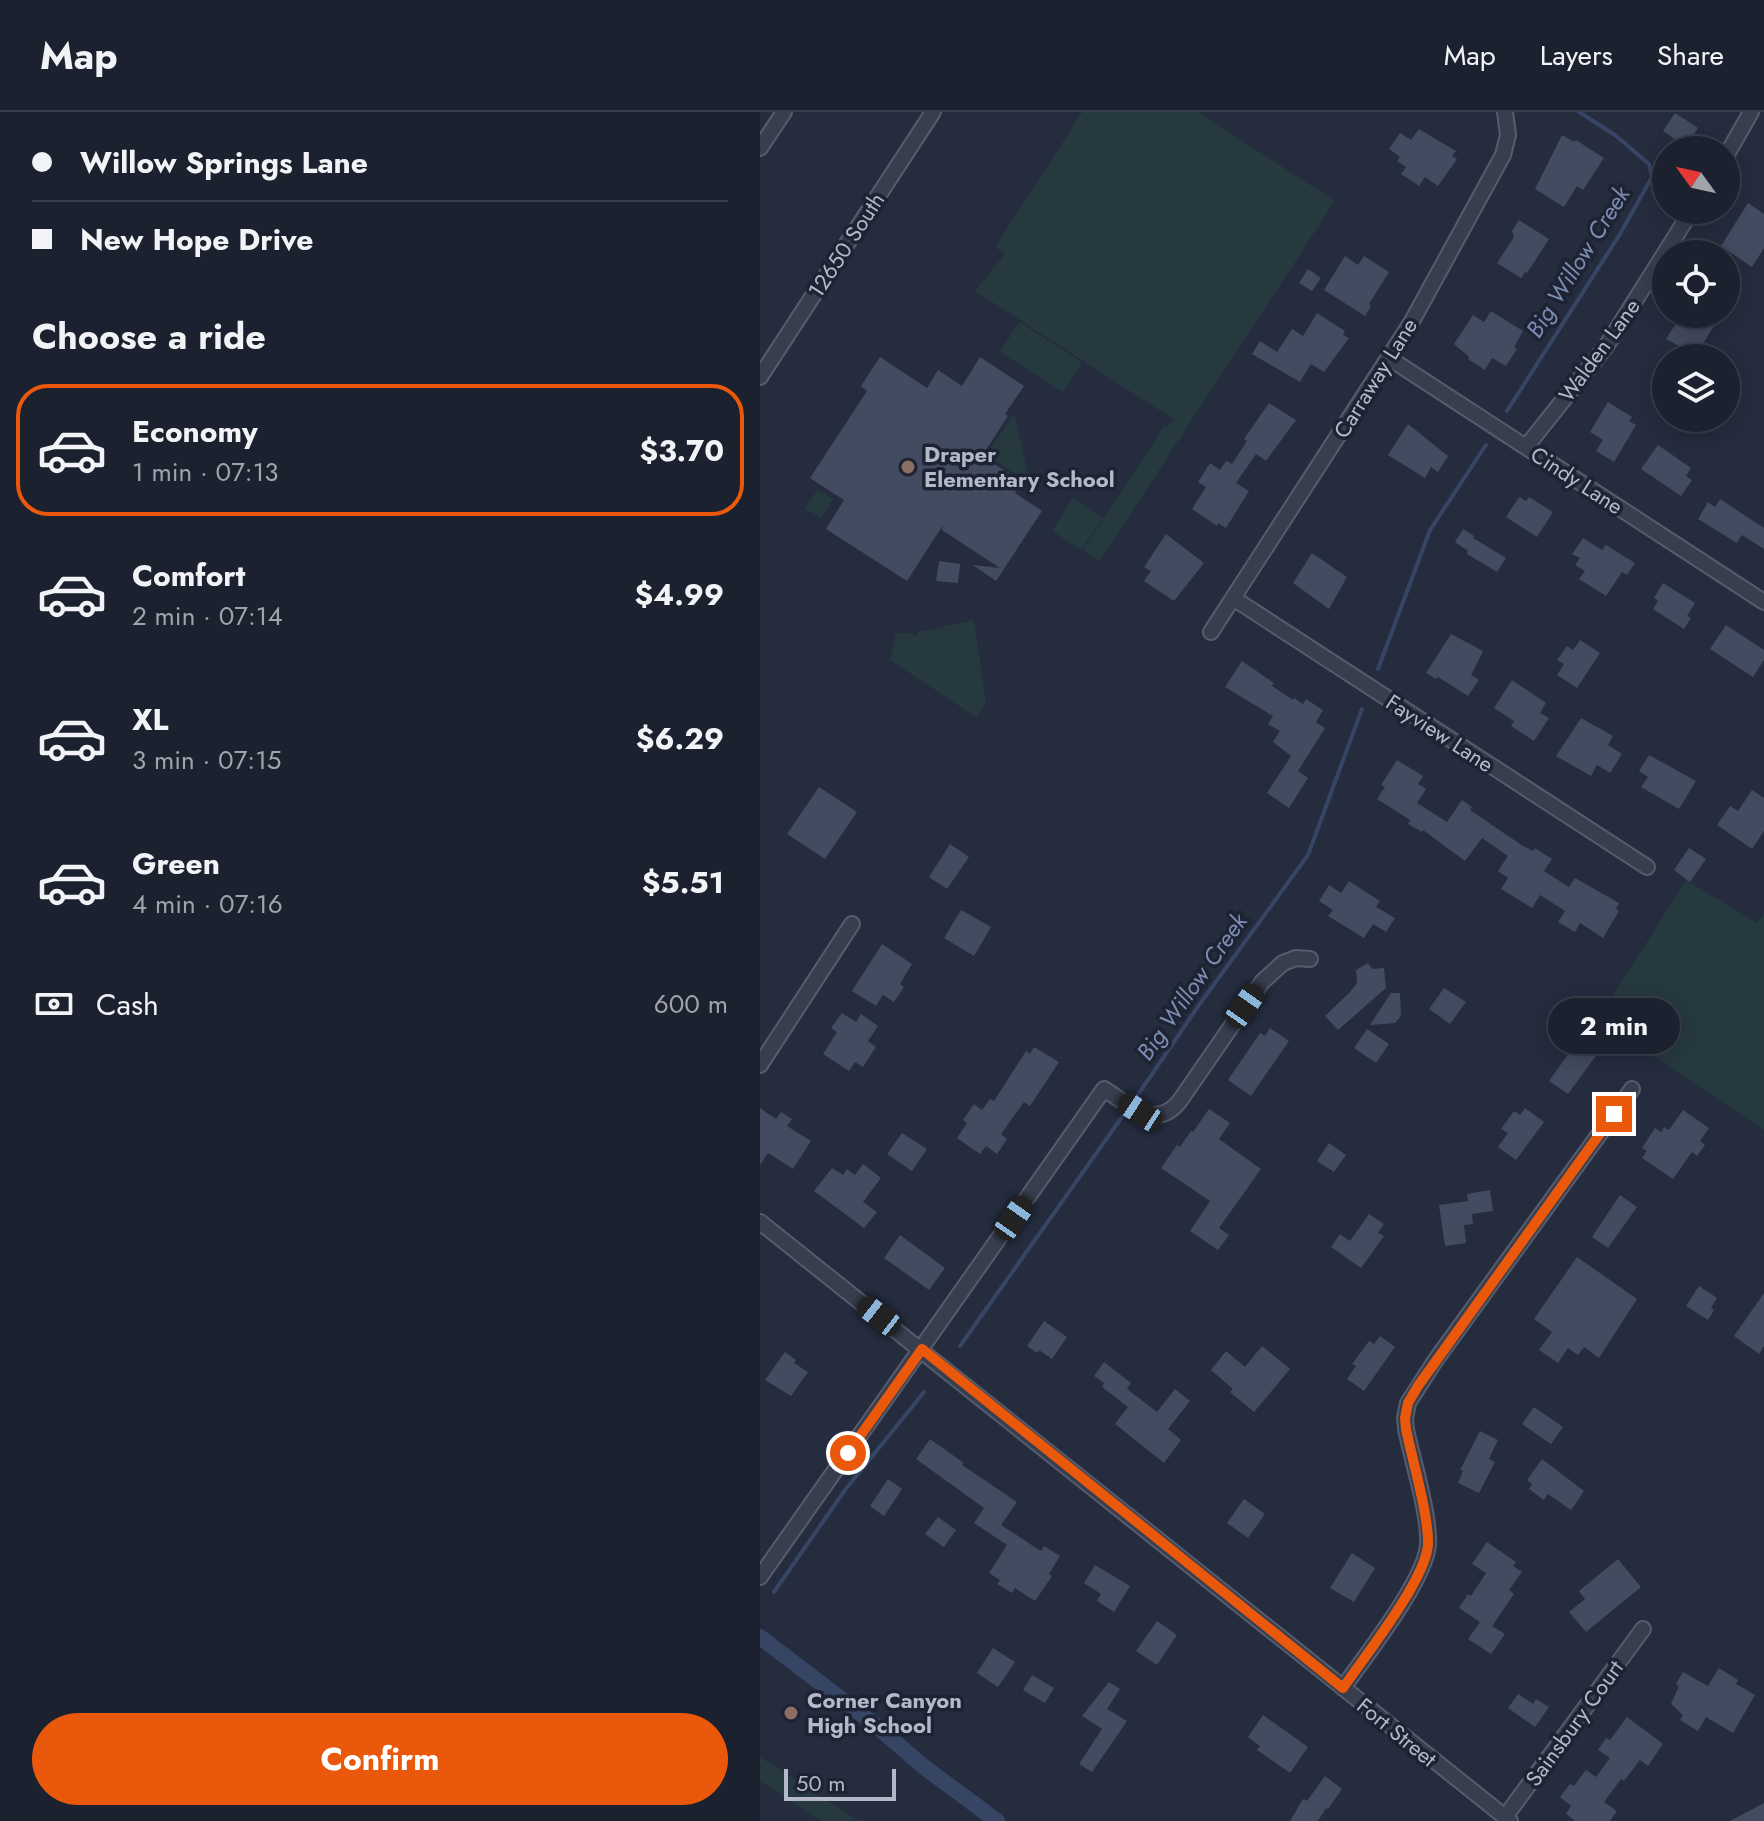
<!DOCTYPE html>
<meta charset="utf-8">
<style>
:root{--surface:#1b212e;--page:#282e3a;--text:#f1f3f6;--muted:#a0a3aa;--line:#393e4a;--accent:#ea580c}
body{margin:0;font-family:Jost,sans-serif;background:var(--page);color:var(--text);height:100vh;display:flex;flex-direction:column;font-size:30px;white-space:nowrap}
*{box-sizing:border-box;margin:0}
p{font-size:26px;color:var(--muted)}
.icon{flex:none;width:44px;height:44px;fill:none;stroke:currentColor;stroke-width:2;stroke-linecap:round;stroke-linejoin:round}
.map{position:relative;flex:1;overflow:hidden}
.sheet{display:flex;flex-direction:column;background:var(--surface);width:760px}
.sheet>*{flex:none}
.top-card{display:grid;align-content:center;height:176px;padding:0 32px;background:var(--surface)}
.needle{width:52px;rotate:303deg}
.tools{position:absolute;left:892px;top:24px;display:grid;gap:16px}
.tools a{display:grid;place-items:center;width:88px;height:88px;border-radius:50%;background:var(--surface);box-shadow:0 4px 20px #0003,0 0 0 2px var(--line);font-size:40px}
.scale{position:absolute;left:24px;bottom:20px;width:112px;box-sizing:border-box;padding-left:8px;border:4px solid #b3b9c9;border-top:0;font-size:22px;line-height:28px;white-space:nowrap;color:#b3b9c9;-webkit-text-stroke:6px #1d2333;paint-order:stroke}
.end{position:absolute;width:36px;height:36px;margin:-18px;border:10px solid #ea580c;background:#fff;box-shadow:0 0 0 4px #fff}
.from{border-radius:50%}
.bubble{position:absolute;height:56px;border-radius:28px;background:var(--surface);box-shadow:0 4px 20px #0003,0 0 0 2px var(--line);font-size:26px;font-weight:700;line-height:56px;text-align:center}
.car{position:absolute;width:24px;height:48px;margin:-24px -12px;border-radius:10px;box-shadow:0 0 6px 2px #0007;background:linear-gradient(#222 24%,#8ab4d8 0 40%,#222 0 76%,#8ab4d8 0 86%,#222 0)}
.top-card b{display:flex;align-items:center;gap:28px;height:76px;font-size:30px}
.top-card b+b{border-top:2px solid var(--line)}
.top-card i{width:20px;height:20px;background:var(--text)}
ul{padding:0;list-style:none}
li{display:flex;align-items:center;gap:24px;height:132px;margin:0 16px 12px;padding:0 16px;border:4px solid transparent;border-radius:32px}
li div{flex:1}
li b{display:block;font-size:30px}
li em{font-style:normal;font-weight:700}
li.selected{border-color:var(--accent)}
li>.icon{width:72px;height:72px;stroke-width:1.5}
h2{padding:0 32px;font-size:36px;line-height:96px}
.pay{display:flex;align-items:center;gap:20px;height:88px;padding:0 32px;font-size:30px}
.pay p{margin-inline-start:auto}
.action{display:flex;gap:16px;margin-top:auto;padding:16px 32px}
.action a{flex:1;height:92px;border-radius:48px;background:var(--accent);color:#fff;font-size:32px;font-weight:700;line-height:92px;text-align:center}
header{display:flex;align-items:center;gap:48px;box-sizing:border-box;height:112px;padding:0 40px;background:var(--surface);border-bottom:2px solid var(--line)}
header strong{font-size:38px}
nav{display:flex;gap:44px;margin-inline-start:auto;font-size:28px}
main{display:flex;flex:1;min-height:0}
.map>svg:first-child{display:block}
</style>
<header>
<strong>Map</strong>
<nav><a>Map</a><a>Layers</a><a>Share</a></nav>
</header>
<main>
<section class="sheet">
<div class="top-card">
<b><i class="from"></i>Willow Springs Lane</b>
<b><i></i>New Hope Drive</b>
</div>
<h2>Choose a ride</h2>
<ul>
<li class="selected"><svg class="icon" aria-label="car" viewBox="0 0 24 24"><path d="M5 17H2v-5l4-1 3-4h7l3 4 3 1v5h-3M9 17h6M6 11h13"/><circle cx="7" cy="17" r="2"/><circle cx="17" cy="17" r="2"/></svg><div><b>Economy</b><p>1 min · 07:13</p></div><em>$3.70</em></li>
<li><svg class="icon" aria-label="car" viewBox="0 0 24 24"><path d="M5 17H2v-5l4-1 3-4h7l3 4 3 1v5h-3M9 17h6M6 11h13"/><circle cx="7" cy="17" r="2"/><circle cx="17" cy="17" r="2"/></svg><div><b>Comfort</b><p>2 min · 07:14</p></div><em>$4.99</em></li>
<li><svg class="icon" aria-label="car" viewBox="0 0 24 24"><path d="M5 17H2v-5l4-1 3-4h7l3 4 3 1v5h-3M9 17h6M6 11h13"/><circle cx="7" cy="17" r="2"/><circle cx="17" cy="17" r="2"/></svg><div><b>XL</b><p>3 min · 07:15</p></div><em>$6.29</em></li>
<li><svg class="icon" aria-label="car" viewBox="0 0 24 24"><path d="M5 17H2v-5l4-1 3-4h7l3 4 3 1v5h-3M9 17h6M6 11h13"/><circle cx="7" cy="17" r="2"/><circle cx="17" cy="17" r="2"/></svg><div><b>Green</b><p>4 min · 07:16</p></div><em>$5.51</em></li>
</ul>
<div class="pay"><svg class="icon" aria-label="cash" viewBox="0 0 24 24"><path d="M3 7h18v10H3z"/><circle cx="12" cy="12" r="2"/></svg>Cash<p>600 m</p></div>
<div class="action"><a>Confirm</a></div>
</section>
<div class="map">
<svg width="1004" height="1709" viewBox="0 0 1004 1709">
<rect width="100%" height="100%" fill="#242c3e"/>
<path fill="#26393f" d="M322 0H438L575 89 339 450 323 438 405 313 408 315 413 307 215 179 245 142 235 135Z
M259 210 322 250 303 280 240 240Z
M252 304 255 305 269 366H262L226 343Z
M58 377 73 387 61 407 45 396Z
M313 386 343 406 321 438 292 419Z
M214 508 226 591 217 606 130 548 136 521H152L153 524H158V520Z
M926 768 997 811 1004 802V1018L838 907Z
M0 1645 99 1709H61L0 1669Z"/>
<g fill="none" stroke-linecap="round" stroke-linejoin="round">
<path stroke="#374565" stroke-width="4" d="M747 299 860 122 892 65 889 52 855 23 819 0
M618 557 670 418 726 333
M200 1234 386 971 439 893 548 743 602 597
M14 1480 85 1378 164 1280"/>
<path stroke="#374565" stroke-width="16" d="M0 1525 114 1612 164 1655 237 1709"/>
</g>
<path fill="#434b60" d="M915 1 938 16 926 35 903 19Z
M659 17 696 39 692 44 697 47 678 74 665 65 659 74 641 62 646 55 637 49 640 45 629 37 640 21 651 28Z
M802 23 814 30 816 28 844 46 823 78 817 74 804 95 775 77Z
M988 91 1004 102V136L992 155 961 134Z
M759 108 789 127 767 161 765 160 761 166 737 151 754 125 752 119Z
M585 144 598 153 604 144 629 160 609 192 611 194 605 204 564 178Z
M548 157 561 166 552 179 539 171Z
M731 199 763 219 754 235 757 237 746 254 732 246 725 258 708 247 709 245 694 232 713 203 724 210Z
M557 201 585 219 583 223 589 226 564 260 551 252 540 270 492 242 500 229 517 240 532 217 543 224Z
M922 202H951L946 209 954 214 936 243 906 227Z
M120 245 167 276 178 258 202 274 220 245 264 274 245 302 248 304 222 344 262 370 255 381 282 399 236 469 213 453 240 456 182 418 183 413 147 469 66 417 84 388 50 366 107 279 101 274Z
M848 290 872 305 869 309 876 313 854 350 836 339 843 328 830 320Z
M509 291 536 308 506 349 496 342 476 371 489 379 466 416 458 411 457 414 432 397 446 375 438 370 450 351 460 358 466 349 472 352 487 329 484 327Z
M648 312 688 344 678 360 671 355 665 366 628 343Z
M898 333 931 356 926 364 932 368 921 384 881 357Z
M759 385 766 389 769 385 793 400 777 425 746 405Z
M960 387 1004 416V437L982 423 977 431 938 407 948 390 955 395Z
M703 417 714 424 713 426 746 446 737 460 707 442 708 439 695 430Z
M406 422 444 451 414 489 384 469 391 459 384 455Z
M823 426 842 438 846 433 875 451 867 463 862 460 846 484 819 467 825 459 815 453 820 446 812 442Z
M552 441 587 465 569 497 533 471Z
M179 449 200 452 198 471 176 469Z
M903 471 935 491 927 504 931 506 924 517 893 497 898 489 894 486Z
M966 513 1004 538V548L993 565 950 537Z
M691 522 723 539 711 563 719 568 708 584 678 565 676 567 666 561Z
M820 528 840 541 817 576 797 563 804 552 797 548 807 534 813 538Z
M482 549 514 571 512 574 533 588 534 586 543 592 546 587 563 598 556 610 565 616 538 659 548 666 529 696 507 681 531 644 513 630 520 619 508 612 513 604 465 575Z
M752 568 786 591 780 601 789 606 774 629 751 614 754 609 734 596Z
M821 606 853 624 848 633 862 642 850 661 837 653 831 664 796 644Z
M889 643 936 669 919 697 881 675 888 665 879 659Z
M637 648 663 664 658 672 666 677 657 691 687 710 702 688 712 695 710 698 763 734 773 739 775 736 792 747 784 759 809 775 815 766 859 791 856 797 859 799 843 826 820 811 815 820 798 810 805 799 780 783 772 796 741 777 748 766 738 759 748 744 722 726 705 749 663 718 662 720 648 712 650 708 617 687 625 675 621 673Z
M59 675 97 700 65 747 27 722Z
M992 678 1004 686V719L992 737 957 713 970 694 978 699Z
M190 732 209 745 187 777 169 765Z
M929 736 946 747 930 770 914 758Z
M589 769 620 789 616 795 635 806 626 820 613 812 604 826 568 804 573 798 559 789 569 773 581 781Z
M201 798 231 815 214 844 184 826Z
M122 832 152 852 140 872 144 875 134 890 123 883 116 894 92 879Z
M608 851 612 857 624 856 626 876 578 918 565 904 590 880 597 871 596 858Z
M684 876 706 890 690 912 669 897Z
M631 881H640L641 904 635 911 610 913Z
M82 901 96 910 101 902 118 914 108 929 116 935 103 955 95 950 89 959 63 942 77 920 71 916Z
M510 916 529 929 491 984 468 968 500 921 505 924Z
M607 917 629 932 616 951 594 936Z
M819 927 838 941 808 982 789 969Z
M274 935 299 950 270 994 264 990 241 1022 247 1027 237 1042 226 1034 220 1042 197 1026 207 1011 203 1008 214 992 222 998 230 987 234 989 266 939 270 942Z
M0 996 16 1007 21 1000 32 1007 27 1014 51 1029 33 1057 8 1041 0 1053Z
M765 996 784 1010 756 1048 738 1035 748 1021 741 1017 754 999 760 1003Z
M449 997 470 1011 459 1027 501 1057 459 1116 469 1123 458 1138 430 1119 450 1089 401 1056 417 1033 420 1035 431 1019 433 1020Z
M923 998 949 1016 940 1029 945 1033 937 1044 932 1040 913 1067 882 1046 887 1039 882 1036 895 1016 901 1020 904 1015 909 1018Z
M142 1021 167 1037 152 1059 127 1042Z
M569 1031 586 1043 574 1060 557 1049Z
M103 1052 121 1066 103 1090 117 1100 104 1116 54 1079 72 1056 83 1063 87 1057 95 1063Z
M730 1078 733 1099 712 1102 713 1112 704 1113 706 1131 685 1134 679 1093 708 1089 707 1082Z
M860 1083 877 1095 848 1136 832 1125Z
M609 1102 624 1112 618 1121 624 1124 601 1156 571 1135 580 1122 590 1129Z
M140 1123 185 1156 169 1178 124 1146Z
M817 1145 877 1187 839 1246 824 1235 818 1243 808 1236 798 1251 779 1238 792 1220 774 1207Z
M939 1174 957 1186 951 1196 954 1198 948 1208 926 1194Z
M1004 1181V1234L999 1242 974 1224Z
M284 1209 307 1225 292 1247 279 1238 277 1241 267 1234Z
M620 1224 635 1235 604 1279 587 1267 596 1254 592 1252 609 1229 614 1232Z
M502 1234 530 1257 494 1300 470 1280 473 1277 451 1258 466 1239 485 1255Z
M25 1240 36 1248 34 1251 48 1260 31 1284 5 1268Z
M344 1250 371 1271 367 1277 397 1300 415 1277 430 1289 408 1317 421 1328 404 1351 355 1312 368 1295 342 1275 344 1271 334 1264Z
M774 1295 803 1315 791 1332 762 1312Z
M720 1319 738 1328 729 1347 735 1350 719 1381 698 1371 703 1359 700 1358Z
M170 1327 204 1351 202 1353 257 1390 241 1413 281 1439 284 1434 300 1444 289 1462 292 1464 275 1489 255 1476 252 1481 237 1472 240 1468 229 1461 247 1433 214 1411 224 1396 156 1347Z
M782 1347 824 1379 811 1398 788 1382 784 1388 769 1377 772 1372 767 1368Z
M128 1367 142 1377 124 1404 110 1394Z
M484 1387 505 1402 488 1426 467 1411Z
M178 1405 196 1418 184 1435 165 1422Z
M727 1430 756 1450 753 1454 762 1460 749 1478 754 1482 732 1514 745 1522 731 1542 708 1527 720 1510 699 1496 708 1482 711 1484 726 1461 712 1452Z
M592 1441 615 1456 594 1490 570 1476Z
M858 1447 881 1475 826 1520 809 1500 825 1487 819 1479Z
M335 1453 370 1474 354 1500 337 1489 341 1482 324 1471Z
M397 1509 417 1523 397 1553 376 1539Z
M233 1536 255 1550 238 1575 217 1561Z
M959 1556 978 1568 976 1572 995 1583 973 1621 946 1605 938 1619 920 1608 923 1603 911 1592 919 1574 916 1572 923 1560 948 1574Z
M272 1563 294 1576 285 1591 263 1578Z
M349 1570 360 1577 347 1597 367 1609 332 1660 319 1652 342 1617 322 1604Z
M758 1582 773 1592 776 1587 789 1595 775 1615 748 1596Z
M503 1603 548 1635 530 1661 497 1638 500 1634 488 1625Z
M867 1605 903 1632 888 1654 880 1648 864 1669 861 1667 844 1690 857 1699 850 1709H815L806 1702 811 1694 800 1685 810 1672 814 1674 826 1658 836 1665 850 1646 838 1638 846 1626 850 1628Z
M565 1664 582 1677 568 1697 566 1696 558 1709H530L543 1687 547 1689Z
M1004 1691V1709H970Z"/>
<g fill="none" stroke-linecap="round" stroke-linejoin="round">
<defs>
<path id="minor" d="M0 36 24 0
M966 44 991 0
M629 246 1004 490
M0 265 173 0
M766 335 847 233 932 98
M473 486 887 755
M451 520 651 211 743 43 748 23 745 0
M0 953 92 812
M0 1110 750 1709
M0 1465 344 977C368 992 395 1019 419 990L502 870 523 851 536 846 550 847
M583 1576C605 1544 665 1469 668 1433 670 1404 652 1347 646 1317L645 1306 648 1291 675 1249 872 977
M745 1705 883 1517"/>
</defs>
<use href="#minor" stroke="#565c6c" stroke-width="18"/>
<use href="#minor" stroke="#383e4e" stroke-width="14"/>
</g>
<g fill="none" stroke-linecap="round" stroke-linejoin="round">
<path stroke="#ea580c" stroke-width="10" d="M88 1341 162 1237 583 1576C605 1544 665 1469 668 1433 669 1404 652 1347 646 1317L645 1306 648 1291 658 1274 854 1002"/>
</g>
<g fill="#8d6e63" stroke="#1d2333" stroke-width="3">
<circle cx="148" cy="355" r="8"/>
<circle cx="31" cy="1601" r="8"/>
</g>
<g text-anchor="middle" stroke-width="7" stroke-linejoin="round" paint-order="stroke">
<g font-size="22" fill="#b3b9c9" stroke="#1d2333">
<text transform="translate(86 133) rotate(-57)" y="8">12650 South</text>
<text transform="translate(839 238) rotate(-54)" y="8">Walden Lane</text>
<text transform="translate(615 266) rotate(-58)" y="8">Carraway Lane</text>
<text transform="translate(817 368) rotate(33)" y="8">Cindy Lane</text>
<text transform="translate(680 621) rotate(33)" y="8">Fayview Lane</text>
<text transform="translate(814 1611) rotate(-54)" y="8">Sainsbury Court</text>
<text transform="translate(637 1620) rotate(39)" y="8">Fort Street</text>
</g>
<g font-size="22" font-weight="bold" fill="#b3b9c9" stroke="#1d2333" text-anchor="start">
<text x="164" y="350">Draper<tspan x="164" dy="25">Elementary School</tspan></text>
<text x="47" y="1596">Corner Canyon<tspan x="47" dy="25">High School</tspan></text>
</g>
<g font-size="24" font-style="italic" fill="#7b8cb1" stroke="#1d2333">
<text transform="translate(818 150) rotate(-58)" y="8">Big Willow Creek</text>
<text transform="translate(432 875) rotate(-55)" y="8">Big Willow Creek</text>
</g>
</g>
</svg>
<div class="tools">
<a><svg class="needle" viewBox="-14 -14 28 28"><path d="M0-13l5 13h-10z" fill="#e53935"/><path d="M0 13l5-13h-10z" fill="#a0a3aa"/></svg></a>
<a><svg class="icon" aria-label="locate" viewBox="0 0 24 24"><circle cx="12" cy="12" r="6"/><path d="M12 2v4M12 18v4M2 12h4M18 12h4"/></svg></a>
<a><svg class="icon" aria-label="layers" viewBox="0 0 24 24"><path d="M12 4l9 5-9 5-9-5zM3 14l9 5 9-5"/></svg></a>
</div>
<div class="scale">50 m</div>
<i class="end from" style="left:88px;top:1341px"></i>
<i class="end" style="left:854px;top:1002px"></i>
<div class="bubble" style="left:788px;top:886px;width:132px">2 min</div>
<i class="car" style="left:485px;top:894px;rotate:35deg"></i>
<i class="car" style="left:380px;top:1000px;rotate:303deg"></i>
<i class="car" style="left:254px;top:1106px;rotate:35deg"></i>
<i class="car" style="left:119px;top:1204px;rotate:308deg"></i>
</div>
</main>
